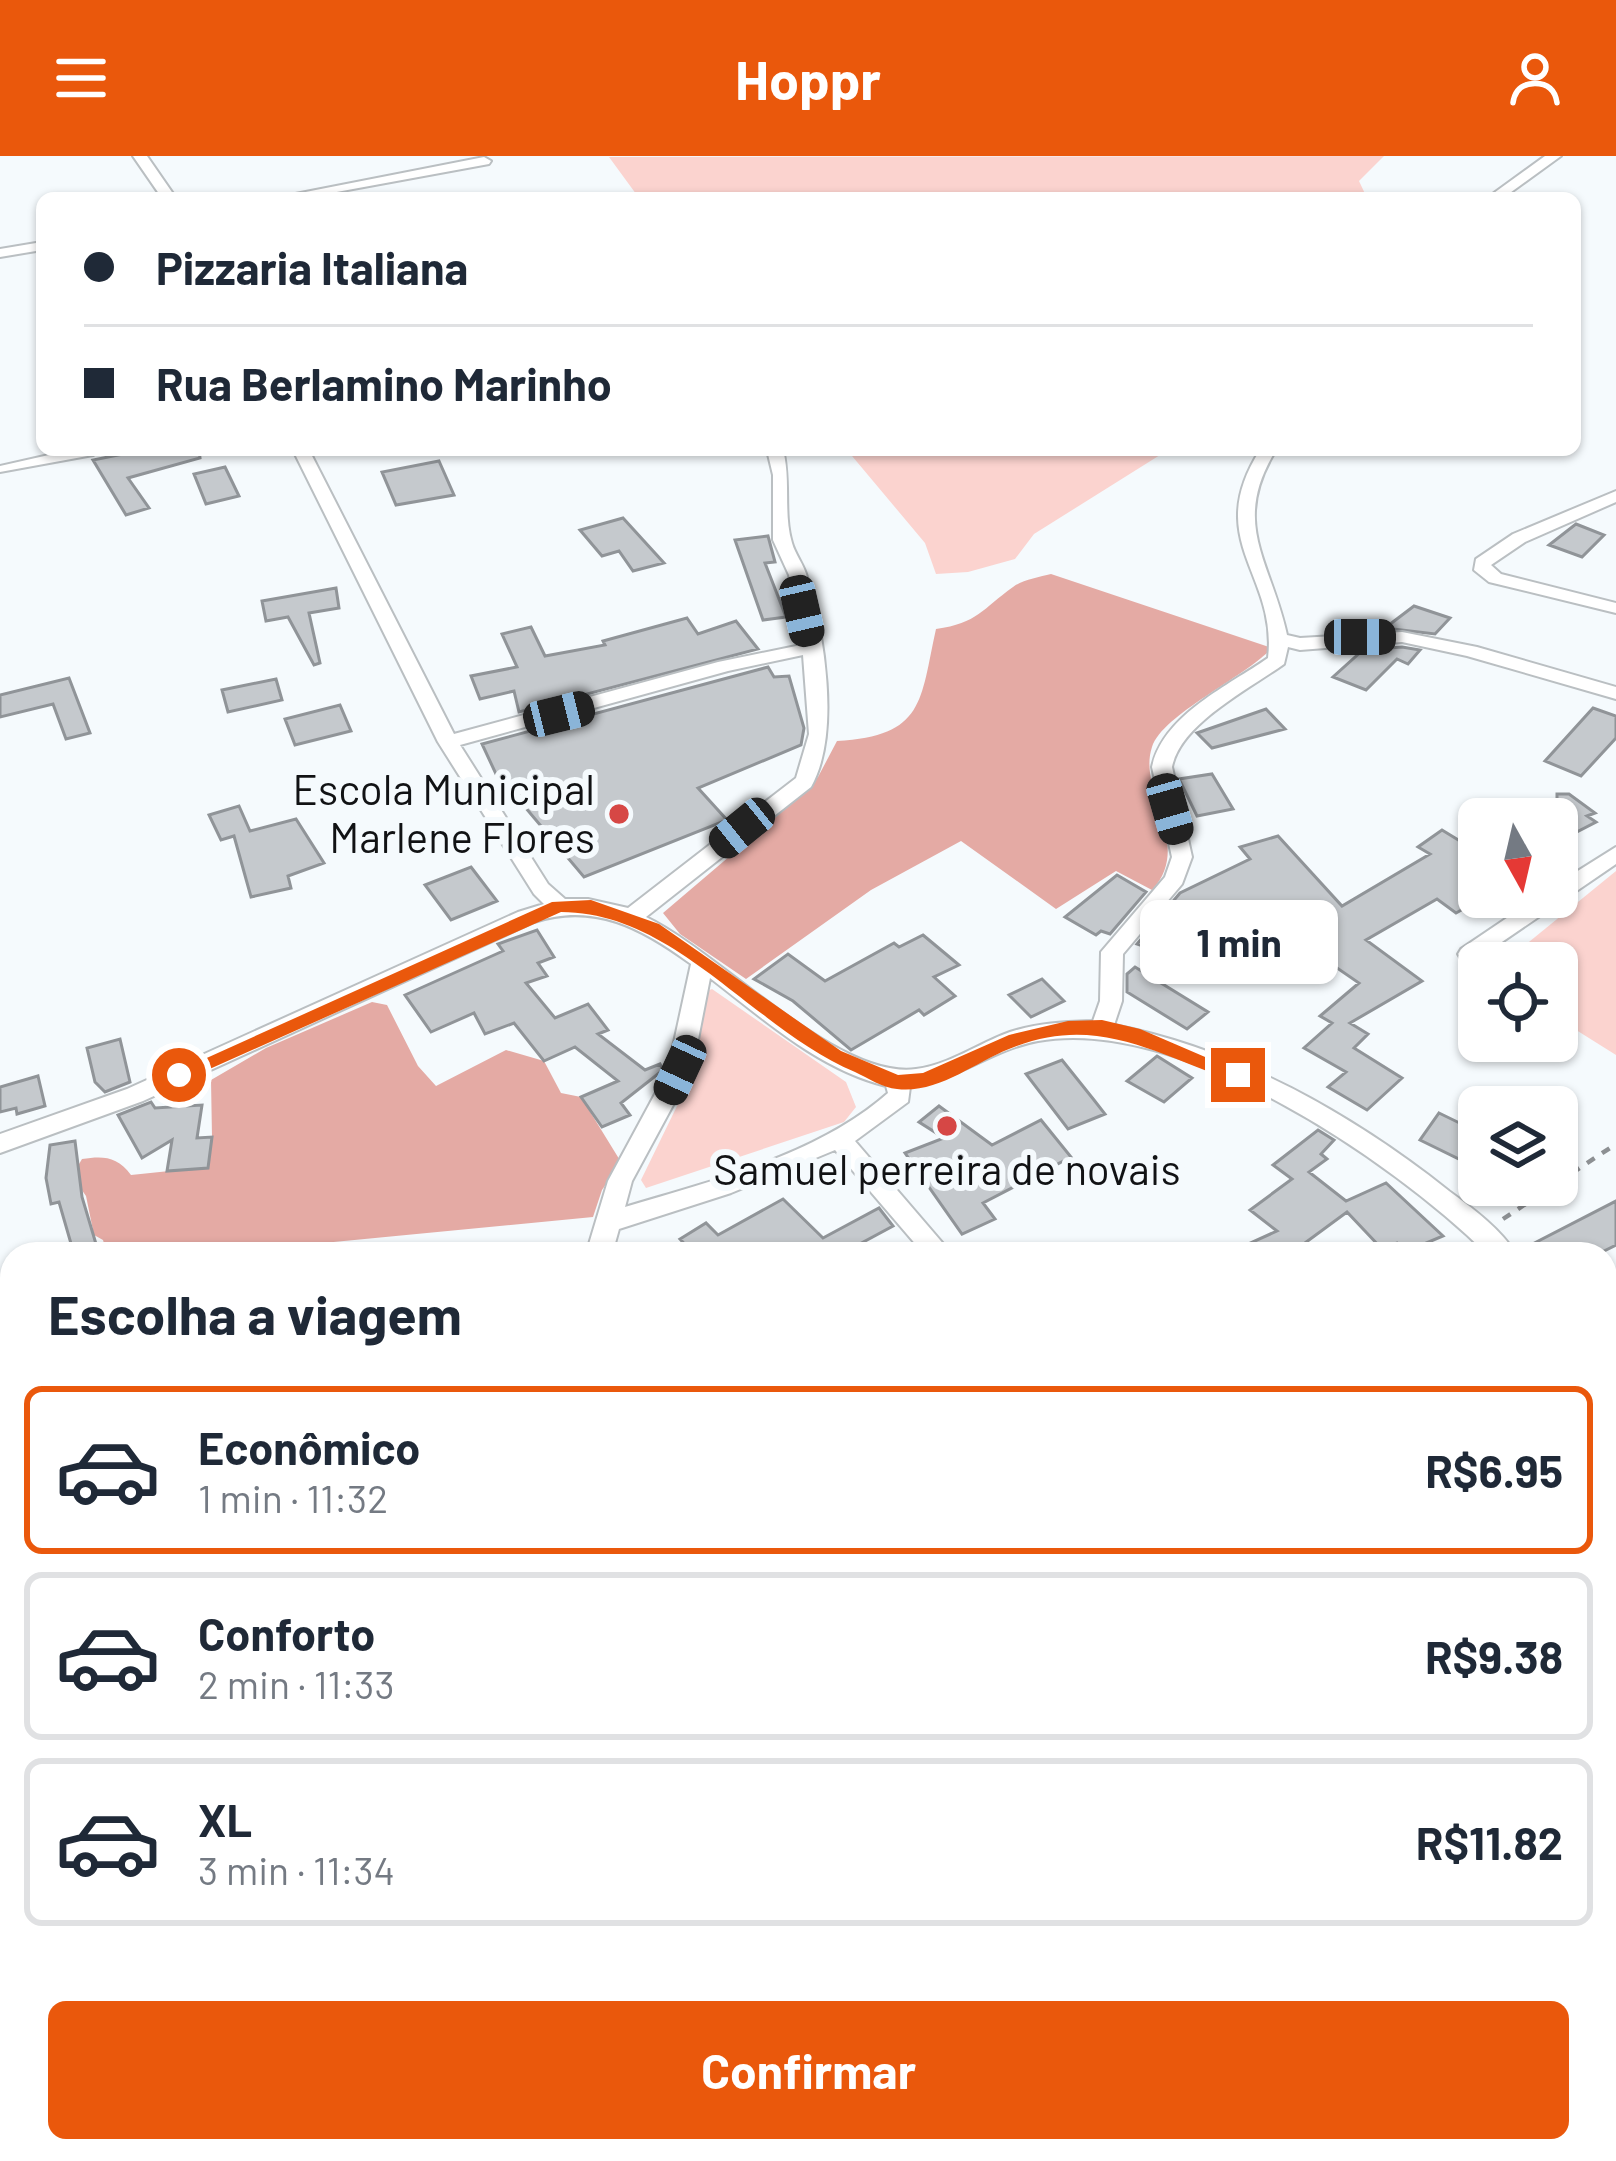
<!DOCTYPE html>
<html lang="pt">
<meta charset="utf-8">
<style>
:root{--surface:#fff;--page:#f2f2f3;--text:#1f2937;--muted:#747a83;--line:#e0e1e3;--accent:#ea580c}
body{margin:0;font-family:Barlow,sans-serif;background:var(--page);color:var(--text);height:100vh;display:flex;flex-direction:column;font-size:45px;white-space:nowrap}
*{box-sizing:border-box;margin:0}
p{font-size:39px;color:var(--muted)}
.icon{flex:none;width:66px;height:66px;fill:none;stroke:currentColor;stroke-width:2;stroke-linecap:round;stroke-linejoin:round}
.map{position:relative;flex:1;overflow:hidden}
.side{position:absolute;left:0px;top:1086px;width:1617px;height:921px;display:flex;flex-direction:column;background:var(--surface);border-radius:36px 36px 0 0;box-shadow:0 3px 9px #0004}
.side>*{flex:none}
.guide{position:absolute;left:36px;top:36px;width:1545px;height:264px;border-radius:18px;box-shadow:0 3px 9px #0004;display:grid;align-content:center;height:264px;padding:0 48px;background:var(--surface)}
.needle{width:78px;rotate:172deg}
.buttons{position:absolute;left:1458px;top:642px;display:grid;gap:24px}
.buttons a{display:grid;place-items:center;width:120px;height:120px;border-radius:18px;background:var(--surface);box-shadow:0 3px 9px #0004;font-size:60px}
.end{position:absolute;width:54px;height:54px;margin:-27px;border:15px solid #ea580c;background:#fff;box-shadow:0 0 0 6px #fff}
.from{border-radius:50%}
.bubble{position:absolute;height:84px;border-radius:18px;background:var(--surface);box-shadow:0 3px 9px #0004;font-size:39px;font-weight:700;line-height:84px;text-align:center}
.car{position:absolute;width:36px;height:72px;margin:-36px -18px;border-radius:15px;box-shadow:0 0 9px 3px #0007;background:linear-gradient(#222 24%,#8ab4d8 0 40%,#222 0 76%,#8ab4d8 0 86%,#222 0)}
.guide b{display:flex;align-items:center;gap:42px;height:114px;font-size:45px}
.guide b+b{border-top:3px solid var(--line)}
.guide i{width:30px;height:30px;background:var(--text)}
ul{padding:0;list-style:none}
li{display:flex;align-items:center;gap:36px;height:168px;margin:0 24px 18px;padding:0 24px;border:6px solid var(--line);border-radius:18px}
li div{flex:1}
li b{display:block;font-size:45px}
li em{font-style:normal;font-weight:700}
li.active{border-color:var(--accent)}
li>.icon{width:108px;height:108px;stroke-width:1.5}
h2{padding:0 48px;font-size:54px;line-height:144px}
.button{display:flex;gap:24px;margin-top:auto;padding:24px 48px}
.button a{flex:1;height:138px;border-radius:18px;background:var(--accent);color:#fff;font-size:48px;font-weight:700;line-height:138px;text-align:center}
header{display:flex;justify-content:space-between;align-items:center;height:156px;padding:0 48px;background:var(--accent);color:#fff;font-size:54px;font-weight:700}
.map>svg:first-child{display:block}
</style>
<header><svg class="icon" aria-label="menu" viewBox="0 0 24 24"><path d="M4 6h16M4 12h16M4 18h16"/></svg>Hoppr<svg class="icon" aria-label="person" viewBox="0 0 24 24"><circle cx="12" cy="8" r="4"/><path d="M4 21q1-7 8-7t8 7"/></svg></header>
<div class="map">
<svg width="1616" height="2005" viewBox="0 0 1616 2005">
<rect width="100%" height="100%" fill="#f5fafd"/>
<path fill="#fbd3cf" d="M1384 0 1359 25 1367 42H639L609 1Z
M847 294H1168L1034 378 1015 403 968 416 936 418 925 387Z
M1616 715V899L1557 862V807H1503Z
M712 833 846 926 856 951 844 966 646 1032 641 1024 678 948 694 898 705 836Z"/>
<path fill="#e4aaa4" d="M1051 418 1272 492C1244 522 1163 558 1152 591 1137 636 1194 689 1152 734L1116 715 1056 753 961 685 871 734 746 823 680 778 663 757 792 647 818 621 837 585C925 580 920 545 936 473 978 467 982 453 1013 431 1022 424 1039 421 1051 418Z
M372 846 387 849 418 910 436 930 506 894 544 905 561 937 581 941 621 1006 602 1034 593 1061 292 1090 273 1088 268 1098H107L103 1084 94 1079 86 1040 72 1020 82 1003C103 1000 117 1000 131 1019L208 1011 212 981 211 924 266 892Z
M1616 1339V2005H199L207 1995H1605V1342Z
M12 1357V1486L0 1492V1366Z"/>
<path fill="#c5c9cd" stroke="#909498" stroke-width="3" d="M143 294H199L200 302 128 322 149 352 126 359 93 304Z
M439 305 454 339 396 349 382 316Z
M225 311 239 340 206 348 194 318Z
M623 362 664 407 633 415 619 395 602 400 580 374Z
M1576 368 1604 379 1582 401 1549 389Z
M768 380 775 406 765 407 786 461 763 464 735 384Z
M336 432 339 452 309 457 320 507 314 509 288 461 266 465 262 445Z
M1414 450 1450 462 1435 478 1385 472Z
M687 462 698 478 736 465 758 493 519 556 514 535 480 543 471 520 517 511 502 478 531 471 545 500 605 489 603 485Z
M1402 491 1420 494 1408 508 1397 503 1366 534 1333 521 1363 494Z
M768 511 774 521 789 520 804 572 801 589 698 632 727 664 584 721 509 632 503 633 482 588Z
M69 522 90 577 66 583 53 548 0 561V539Z
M276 523 282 544 228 556 222 534Z
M340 549 351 575 295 589 285 563Z
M1593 552 1616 560V582L1581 620 1545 605Z
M1266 553 1285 573 1212 592 1197 577Z
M1212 618 1233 653 1197 660 1179 623Z
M1557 638H1569L1595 657 1587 660 1596 666 1567 681 1557 674V663H1520L1557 644Z
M239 650 250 675 296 663 324 707 288 720 291 732 251 741 234 680 221 684 209 659Z
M1479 673V744L1456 757 1437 743 1366 784 1422 825 1350 867 1368 878 1354 892 1402 922 1367 954 1328 931 1346 916 1304 892 1332 867 1320 860 1359 827 1311 794 1291 807 1270 802 1247 826 1162 780 1152 793 1137 788 1180 737 1250 703 1240 691 1278 680 1342 750 1430 698 1418 691 1442 674 1460 685Z
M471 711 497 745 451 764 425 729Z
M1117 719 1146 736 1110 778 1101 775 1096 779 1065 761Z
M537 774 554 801 538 807 547 820 526 827 555 862 588 848 608 874 598 878 645 914 660 908 663 914 621 947 630 959 602 971 581 941 618 925 575 891 544 905 514 867 485 878 474 857 431 876 405 839 503 795 498 788Z
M923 779 959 809 934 821 955 840 924 859 919 854 851 894 793 845 754 823 788 798 825 825 894 787 899 791Z
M1135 811 1208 856 1187 873 1127 836V818Z
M1042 823 1064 845 1031 861 1009 839Z
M120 883 130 926 105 936 95 926 87 892Z
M1157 900 1192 922 1164 946 1127 925Z
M1062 904 1094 944 1105 958 1068 973 1026 918Z
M38 920 45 950 17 958 16 952 0 956V931Z
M151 946 155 952 202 949 197 982 212 981 208 1012 167 1015 172 984 142 1002 118 959Z
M939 950 992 989 1041 964 1071 1001 983 1047 995 1063 962 1078 905 997 944 982 919 966Z
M1439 957 1478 976 1459 1003 1420 984Z
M1318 974 1334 984 1321 998 1327 1003 1309 1016 1346 1045 1386 1027 1443 1080 1405 1096 1397 1087 1382 1093 1347 1056 1290 1098H1226L1277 1075 1250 1054 1292 1023 1273 1009Z
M75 985 82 1041 99 1098H74L59 1046 51 1048 46 1022 50 989Z
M783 1043 823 1082 879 1052 893 1070 841 1098H685L691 1095 680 1083 706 1067 718 1079Z
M1616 1045V1089L1598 1098H1520L1519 1095Z"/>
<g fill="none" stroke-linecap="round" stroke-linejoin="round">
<defs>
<path id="street" d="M133 0H147L176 42H162Z
M1545 0H1561L1503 42H1487Z
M484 1 491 5 489 8 304 42H275Z
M42 86V94L0 101V93Z
M71 294H101L93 299 0 316V310Z
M293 294H309L454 578 718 506 801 489 789 419 773 384V319L767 294H783C791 324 783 358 792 387 795 398 804 409 807 421 824 477 841 578 811 631L646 761C720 796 837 924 916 913 949 909 979 887 1010 876 1037 867 1064 866 1093 865L1100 845 1101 796 1165 721 1172 701 1152 611C1163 559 1228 530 1268 502 1278 418 1202 385 1260 294H1276C1230 368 1271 405 1287 479L1300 482 1402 476 1477 491 1616 531V543L1467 500 1402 486 1300 494 1288 491 1284 508C1249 533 1180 568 1172 611L1192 701 1182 728 1123 798 1122 845 1114 869C1237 893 1352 958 1449 1035 1472 1052 1501 1073 1516 1098H1487C1392 1004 1178 859 1038 885 993 893 956 925 910 931L908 946 855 985 952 1098H924L835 994 731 1037 619 1073 612 1098H586L608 1025 668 914 691 808C642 772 594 746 534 766L143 945 0 997V978L127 933 518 756 544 748 534 738 438 586ZM803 499 809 578 796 622 628 752 588 743H565L548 728 460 589 728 515ZM710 822C765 864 818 913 886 930L888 937C818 999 714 1024 625 1051L632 1025 692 914Z
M1616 335V346L1525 386 1491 409 1501 418 1616 447V457L1489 426 1474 414 1476 403 1513 378Z
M1616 691V708L1477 803H1461L1458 798 1461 793 1538 741H1557V728Z
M1605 1224 1616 1229V1261L1605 1255Z
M12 1623V1655L0 1660V1628Z"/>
</defs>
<use href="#street" stroke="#babfc2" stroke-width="4"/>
<path stroke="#8d9093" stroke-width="4.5" stroke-dasharray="9 9" stroke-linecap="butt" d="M1557 1027 1616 988
M1503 1063 1554 1029"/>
<use href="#street" fill="#fff" fill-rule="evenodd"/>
</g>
<path fill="#ea580c" d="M591 744 659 768 841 895 898 919 923 917 1009 879 1068 865 1102 864 1140 873 1247 919 1238 926C1156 899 1097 856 1009 893 974 907 937 938 897 933 883 932 868 922 855 916 754 874 676 756 561 756L185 924 179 926 169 919 552 746Z"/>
<g fill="#d64745" stroke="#f5fafd" stroke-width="4.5">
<circle cx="619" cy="658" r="12"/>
<circle cx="947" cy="970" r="12"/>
</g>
<g text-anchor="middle" stroke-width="12" stroke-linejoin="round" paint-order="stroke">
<g font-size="42" fill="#111214" stroke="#f5fafd" text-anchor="end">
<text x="595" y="649">Escola Municipal<tspan x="595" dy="48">Marlene Flores</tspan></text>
<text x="947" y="1029" text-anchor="middle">Samuel perreira de novais</text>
</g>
</g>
</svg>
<div class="buttons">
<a><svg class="needle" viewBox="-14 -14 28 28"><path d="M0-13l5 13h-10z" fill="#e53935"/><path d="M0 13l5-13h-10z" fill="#747a83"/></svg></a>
<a><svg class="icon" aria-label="locate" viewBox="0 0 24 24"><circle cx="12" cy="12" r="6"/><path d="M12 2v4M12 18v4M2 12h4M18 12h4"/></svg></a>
<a><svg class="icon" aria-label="layers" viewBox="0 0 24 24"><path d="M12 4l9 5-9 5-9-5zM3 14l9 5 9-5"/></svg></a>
</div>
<i class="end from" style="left:179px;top:919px"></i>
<i class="end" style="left:1238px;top:919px"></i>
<div class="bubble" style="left:1140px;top:744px;width:198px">1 min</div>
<i class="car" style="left:802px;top:455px;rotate:167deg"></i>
<i class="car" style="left:1360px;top:481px;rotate:90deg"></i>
<i class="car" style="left:559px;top:558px;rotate:76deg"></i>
<i class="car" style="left:1170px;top:653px;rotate:164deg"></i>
<i class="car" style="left:742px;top:672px;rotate:231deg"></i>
<i class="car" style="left:680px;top:914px;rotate:205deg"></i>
<div class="guide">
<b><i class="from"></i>Pizzaria Italiana</b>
<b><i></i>Rua Berlamino Marinho</b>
</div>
<section class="side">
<h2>Escolha a viagem</h2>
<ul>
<li class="active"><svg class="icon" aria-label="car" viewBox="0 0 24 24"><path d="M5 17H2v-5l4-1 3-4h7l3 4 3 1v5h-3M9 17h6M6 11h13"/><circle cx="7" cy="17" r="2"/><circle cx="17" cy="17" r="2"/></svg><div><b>Econômico</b><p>1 min · 11:32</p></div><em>R$6.95</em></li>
<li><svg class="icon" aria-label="car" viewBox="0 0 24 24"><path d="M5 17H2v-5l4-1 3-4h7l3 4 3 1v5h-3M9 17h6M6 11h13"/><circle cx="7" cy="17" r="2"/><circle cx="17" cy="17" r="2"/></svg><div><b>Conforto</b><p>2 min · 11:33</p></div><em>R$9.38</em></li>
<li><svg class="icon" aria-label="car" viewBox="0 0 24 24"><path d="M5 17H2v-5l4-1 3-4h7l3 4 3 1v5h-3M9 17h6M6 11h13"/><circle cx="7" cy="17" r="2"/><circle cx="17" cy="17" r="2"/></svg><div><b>XL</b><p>3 min · 11:34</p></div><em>R$11.82</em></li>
</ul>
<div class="button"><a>Confirmar</a></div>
</section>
</div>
